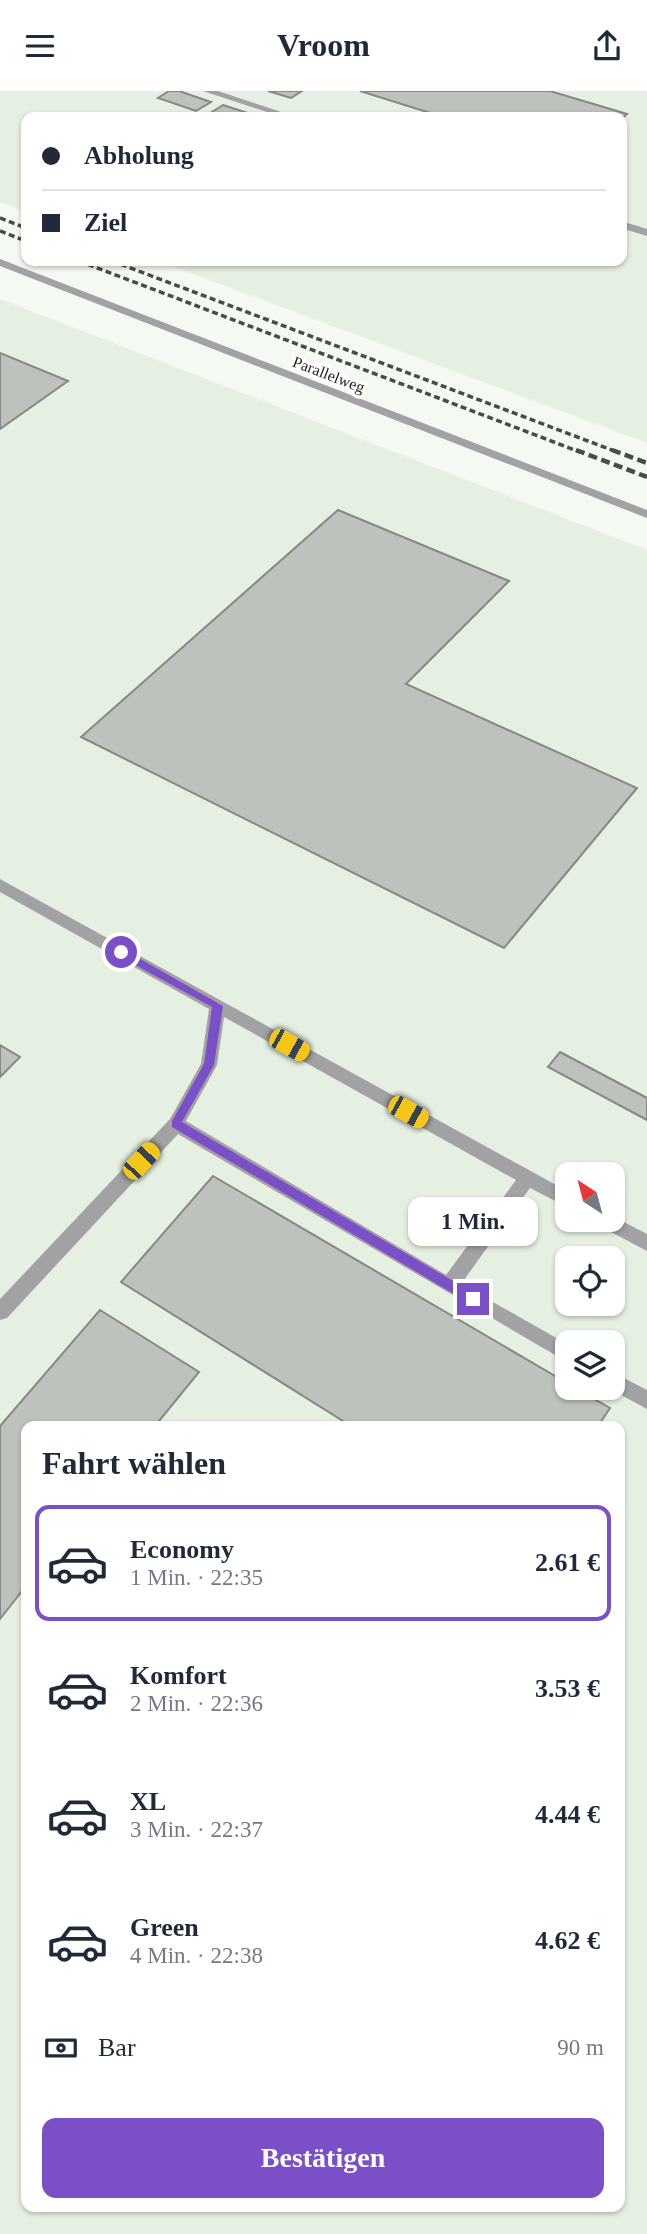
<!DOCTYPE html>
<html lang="de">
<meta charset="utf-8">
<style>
:root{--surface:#fff;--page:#f2f2f3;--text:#1f2937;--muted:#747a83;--line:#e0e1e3;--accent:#7b4fc8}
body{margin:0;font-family:Georgia,serif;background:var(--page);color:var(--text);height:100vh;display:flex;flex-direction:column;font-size:26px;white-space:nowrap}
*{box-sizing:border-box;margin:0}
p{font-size:23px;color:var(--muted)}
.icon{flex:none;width:38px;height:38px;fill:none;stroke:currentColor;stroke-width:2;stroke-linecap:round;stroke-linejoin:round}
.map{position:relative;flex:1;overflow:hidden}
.details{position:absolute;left:21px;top:1330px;width:604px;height:791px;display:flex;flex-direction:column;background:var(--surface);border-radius:14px;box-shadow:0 2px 5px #0004}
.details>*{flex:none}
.banner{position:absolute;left:21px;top:21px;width:606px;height:154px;border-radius:14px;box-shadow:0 2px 5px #0004;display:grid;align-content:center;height:154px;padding:0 21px;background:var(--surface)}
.needle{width:46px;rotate:324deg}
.fabs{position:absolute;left:555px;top:1071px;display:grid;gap:14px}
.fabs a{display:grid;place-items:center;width:70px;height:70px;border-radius:14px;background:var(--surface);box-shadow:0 2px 5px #0004;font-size:35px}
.end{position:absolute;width:32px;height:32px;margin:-16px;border:9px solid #7b4fc8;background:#fff;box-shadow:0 0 0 4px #fff}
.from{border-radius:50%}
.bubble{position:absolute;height:49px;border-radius:14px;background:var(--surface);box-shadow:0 2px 5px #0004;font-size:23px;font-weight:700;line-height:49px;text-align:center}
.car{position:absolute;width:21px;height:42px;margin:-21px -10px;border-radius:9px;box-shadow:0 0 5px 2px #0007;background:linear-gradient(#f5c518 24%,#345 0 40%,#f5c518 0 76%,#345 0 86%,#f5c518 0)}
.banner b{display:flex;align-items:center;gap:24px;height:66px;font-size:26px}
.banner b+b{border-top:2px solid var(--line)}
.banner i{width:18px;height:18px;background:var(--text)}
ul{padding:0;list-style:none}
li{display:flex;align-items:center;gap:21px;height:116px;margin:0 14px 10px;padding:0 7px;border:4px solid transparent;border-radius:14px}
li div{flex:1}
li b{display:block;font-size:26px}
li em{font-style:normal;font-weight:700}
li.selected{border-color:var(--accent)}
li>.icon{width:63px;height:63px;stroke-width:1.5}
h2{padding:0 21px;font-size:32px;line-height:84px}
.pay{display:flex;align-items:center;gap:18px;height:77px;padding:0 21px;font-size:26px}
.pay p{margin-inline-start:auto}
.action{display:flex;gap:14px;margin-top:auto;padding:14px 21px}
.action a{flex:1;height:80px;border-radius:14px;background:var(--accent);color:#fff;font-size:28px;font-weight:700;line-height:80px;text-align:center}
header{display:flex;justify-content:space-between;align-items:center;height:91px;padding:0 21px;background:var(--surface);font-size:32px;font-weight:700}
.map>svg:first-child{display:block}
</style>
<header><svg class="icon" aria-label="menu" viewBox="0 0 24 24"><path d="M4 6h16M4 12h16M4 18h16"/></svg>Vroom<svg class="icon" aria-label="share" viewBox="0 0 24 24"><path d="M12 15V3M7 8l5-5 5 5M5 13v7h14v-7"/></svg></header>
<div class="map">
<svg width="647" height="2143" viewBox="0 0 647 2143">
<rect width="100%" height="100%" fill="#f4faf2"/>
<path fill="#e6f0e2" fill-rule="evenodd" d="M0 0H647V352L158 170H621V26H26V121L0 111Z
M0 208 647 459V2143H0ZM567 1083H612V1129H567ZM567 1167H612V1213H567ZM567 1251H612V1297H567ZM26 1335H620V2116H26Z"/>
<path fill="#bdc3bc" stroke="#858a84" stroke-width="2" d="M169 0H179L211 11 196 20 158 7Z
M268 0H302L291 7Z
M360 0H550L627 23 621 28 443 26Z
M223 14 260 26 207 24Z
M0 262 68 290 0 338Z
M338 419 509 490 406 593 637 697 504 857 81 646Z
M0 954 20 966 0 986Z
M560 961 647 1007V1029L548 976Z
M213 1085 567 1292V1297H575L610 1317 598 1335H351L121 1191Z
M100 1219 199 1281 155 1335H26V1495L0 1528V1335Z"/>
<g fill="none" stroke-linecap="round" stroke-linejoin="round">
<path fill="#a2a1a4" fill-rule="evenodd" d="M203 0H218L296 26H282Z
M621 130 647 138V145L621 137Z
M0 788 567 1100V1116L530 1097 461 1193 567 1253V1271L178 1043 7 1227 0 1229V1208L170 1028 201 973 209 918 0 801ZM224 926 516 1089 446 1184 186 1030 217 974Z
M612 1125 647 1143V1160L598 1134 595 1129H612Z
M612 1281 647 1299V1318L608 1297H612Z"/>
<path fill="#a2a1a4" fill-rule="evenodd" d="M0 168 647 419V427L0 175Z"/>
<path stroke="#484b47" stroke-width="3.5" stroke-dasharray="6 3.5" stroke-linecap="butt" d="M0 127 26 137
M0 140 26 150
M79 170 580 361
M112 170 617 361"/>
<path stroke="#484b47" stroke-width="4.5" stroke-dasharray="9 4.5" stroke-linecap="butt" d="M576 359 647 386
M612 359 647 372"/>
</g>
<path fill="#7b4fc8" d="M121 857 223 915 214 974 182 1031 477 1204V1212H469L172 1036V1030L204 973 212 916 117 864 116 861Z"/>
<g text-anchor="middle" stroke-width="7" stroke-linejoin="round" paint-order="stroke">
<g font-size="16" fill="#1d1f1c" stroke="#fff">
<text transform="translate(329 283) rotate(21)" y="6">Parallelweg</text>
</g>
</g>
</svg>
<div class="fabs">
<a><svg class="needle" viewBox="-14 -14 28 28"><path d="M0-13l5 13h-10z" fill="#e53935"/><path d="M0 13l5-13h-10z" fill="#747a83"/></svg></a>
<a><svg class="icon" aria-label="locate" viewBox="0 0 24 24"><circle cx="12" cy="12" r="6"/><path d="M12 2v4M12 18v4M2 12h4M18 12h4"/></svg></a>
<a><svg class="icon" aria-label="layers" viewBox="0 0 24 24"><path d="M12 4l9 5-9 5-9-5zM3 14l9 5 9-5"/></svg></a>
</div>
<i class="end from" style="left:121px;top:861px"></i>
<i class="end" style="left:473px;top:1208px"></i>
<div class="bubble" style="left:408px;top:1106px;width:130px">1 Min.</div>
<i class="car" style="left:289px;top:954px;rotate:119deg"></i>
<i class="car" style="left:408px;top:1021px;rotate:119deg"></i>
<i class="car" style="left:141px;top:1070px;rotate:43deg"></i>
<div class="banner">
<b><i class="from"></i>Abholung</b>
<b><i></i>Ziel</b>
</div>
<section class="details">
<h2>Fahrt wählen</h2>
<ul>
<li class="selected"><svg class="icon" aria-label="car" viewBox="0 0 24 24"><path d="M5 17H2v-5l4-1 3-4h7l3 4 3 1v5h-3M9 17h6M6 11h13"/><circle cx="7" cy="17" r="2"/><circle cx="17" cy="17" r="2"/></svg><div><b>Economy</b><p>1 Min. · 22:35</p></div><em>2.61 €</em></li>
<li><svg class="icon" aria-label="car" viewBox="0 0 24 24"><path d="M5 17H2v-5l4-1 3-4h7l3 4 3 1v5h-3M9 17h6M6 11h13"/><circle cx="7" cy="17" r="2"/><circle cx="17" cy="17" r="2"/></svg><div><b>Komfort</b><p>2 Min. · 22:36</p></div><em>3.53 €</em></li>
<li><svg class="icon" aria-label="car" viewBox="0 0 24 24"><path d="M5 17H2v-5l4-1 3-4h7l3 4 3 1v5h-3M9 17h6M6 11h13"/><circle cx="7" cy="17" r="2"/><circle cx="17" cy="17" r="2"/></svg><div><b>XL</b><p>3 Min. · 22:37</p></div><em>4.44 €</em></li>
<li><svg class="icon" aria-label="car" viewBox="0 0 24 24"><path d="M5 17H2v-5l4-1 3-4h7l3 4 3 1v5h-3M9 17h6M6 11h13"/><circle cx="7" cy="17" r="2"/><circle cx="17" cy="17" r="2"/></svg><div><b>Green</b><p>4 Min. · 22:38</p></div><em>4.62 €</em></li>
</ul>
<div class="pay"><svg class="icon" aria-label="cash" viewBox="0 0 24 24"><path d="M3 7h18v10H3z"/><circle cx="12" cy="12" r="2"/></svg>Bar<p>90 m</p></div>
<div class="action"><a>Bestätigen</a></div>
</section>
</div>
